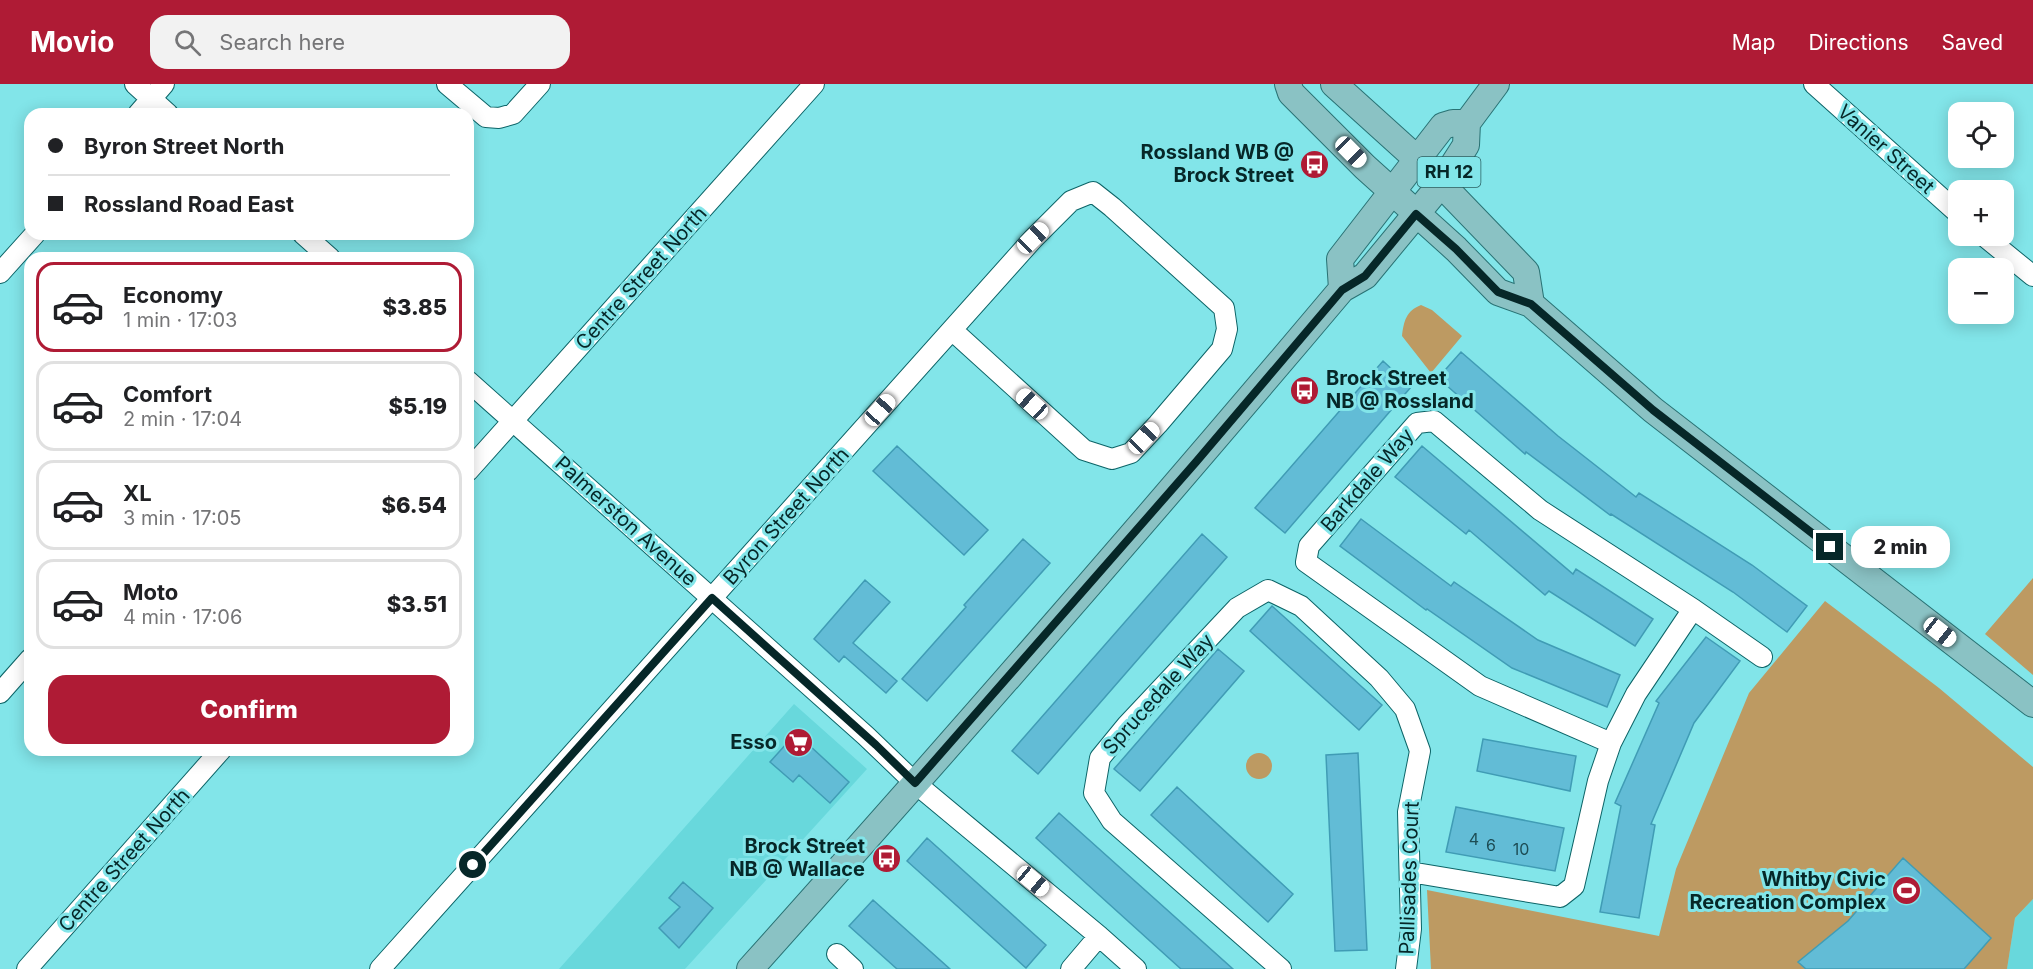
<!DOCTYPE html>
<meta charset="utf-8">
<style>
:root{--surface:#fff;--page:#f2f2f2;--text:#202124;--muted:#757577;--line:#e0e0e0;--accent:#af1b35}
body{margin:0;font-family:Inter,sans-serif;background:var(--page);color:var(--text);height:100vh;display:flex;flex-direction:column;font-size:22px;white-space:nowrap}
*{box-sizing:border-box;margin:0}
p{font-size:20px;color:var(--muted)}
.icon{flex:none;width:33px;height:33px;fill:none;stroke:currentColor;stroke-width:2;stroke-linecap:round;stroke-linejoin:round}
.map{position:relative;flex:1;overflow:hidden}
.sheet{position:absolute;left:24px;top:168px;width:450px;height:504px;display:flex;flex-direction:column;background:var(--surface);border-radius:18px;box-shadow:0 3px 15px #0003}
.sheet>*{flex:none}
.guide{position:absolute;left:24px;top:24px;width:450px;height:132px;border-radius:18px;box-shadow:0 3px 15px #0003;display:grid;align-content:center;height:132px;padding:0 24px;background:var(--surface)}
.buttons{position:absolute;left:1948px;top:18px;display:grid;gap:12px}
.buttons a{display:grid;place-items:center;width:66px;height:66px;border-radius:12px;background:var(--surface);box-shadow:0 3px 15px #0003;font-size:30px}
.end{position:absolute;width:27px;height:27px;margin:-14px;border:8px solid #062728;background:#fff;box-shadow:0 0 0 3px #fff}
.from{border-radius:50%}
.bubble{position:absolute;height:42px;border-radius:18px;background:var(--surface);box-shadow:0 3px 15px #0003;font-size:20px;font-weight:800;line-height:42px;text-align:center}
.car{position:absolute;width:18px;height:36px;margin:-18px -9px;border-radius:8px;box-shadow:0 0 4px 2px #0007;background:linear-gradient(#fff 24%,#345 0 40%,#fff 0 76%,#345 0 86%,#fff 0)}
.guide b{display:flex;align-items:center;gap:21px;height:57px;font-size:22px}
.guide b+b{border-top:2px solid var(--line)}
.guide i{width:15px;height:15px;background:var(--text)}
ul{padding:10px 0 0;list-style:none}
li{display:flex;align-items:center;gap:18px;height:90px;margin:0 12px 9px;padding:0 12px;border:3px solid var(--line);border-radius:18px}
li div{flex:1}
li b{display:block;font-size:22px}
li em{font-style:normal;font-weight:800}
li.current{border-color:var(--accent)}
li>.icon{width:54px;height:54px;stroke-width:1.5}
.primary-button{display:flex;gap:12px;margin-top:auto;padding:12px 24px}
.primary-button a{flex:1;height:69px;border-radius:18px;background:var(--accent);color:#fff;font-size:24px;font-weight:800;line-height:69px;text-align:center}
header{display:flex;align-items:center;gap:36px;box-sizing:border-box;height:84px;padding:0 30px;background:var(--accent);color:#fff}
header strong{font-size:28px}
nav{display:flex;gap:33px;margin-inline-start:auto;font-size:21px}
.search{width:420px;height:54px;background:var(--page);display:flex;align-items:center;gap:15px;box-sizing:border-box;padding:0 21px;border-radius:18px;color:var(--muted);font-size:22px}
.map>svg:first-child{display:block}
</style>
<header>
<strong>Movio</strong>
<div class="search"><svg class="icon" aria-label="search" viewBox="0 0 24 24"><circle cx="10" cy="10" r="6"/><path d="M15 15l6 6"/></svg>Search here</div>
<nav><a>Map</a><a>Directions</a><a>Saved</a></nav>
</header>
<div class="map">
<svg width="2033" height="885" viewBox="0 0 2033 885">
<rect width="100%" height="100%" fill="#82e5e9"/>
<path fill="#68d8dc" d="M794 620 867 685 685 885H559Z
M2033 815V885H2007L2015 834Z"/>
<path fill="#bd9a62" d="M1421 221 1432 226 1462 252 1431 289 1402 252C1404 237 1406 227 1421 221Z
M2033 494V591L1985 550Z
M1825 517 1939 604 2033 683V815L2015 834 2007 885H1431L1427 806 1659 852 1676 785 1749 609Z
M1246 682a13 13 0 1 1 26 0a13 13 0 1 1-26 0Z"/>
<path fill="#62bcd6" stroke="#409cb5" stroke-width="1.5" d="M1461 268 1558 352 1636 413 1639 409 1752 481 1807 522 1787 548 1733 508 1611 430 1610 431 1526 368 1525 370 1438 294Z
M1383 277 1411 303 1285 449 1255 424Z
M897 362 988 446 964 471 873 387Z
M1422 362 1573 490 1576 485 1653 535 1635 562 1549 507 1545 511 1469 446 1466 450 1395 393Z
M1361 435 1451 502 1454 498 1538 556 1620 591 1607 623 1512 584 1427 525 1426 526 1340 462Z
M1202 450 1227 473 1038 690 1012 667Z
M1023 455 1050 479 927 617 902 595 966 523 964 521Z
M865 496 890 518 853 559 897 597 886 609 844 572 839 578 814 555Z
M1272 522 1382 621 1359 646 1250 547Z
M1706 553 1740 577 1694 639 1651 740 1655 741 1639 834 1600 828 1621 722 1615 719 1659 619 1656 617Z
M1218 565 1244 587 1140 707 1114 685Z
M796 649 849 698 830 719 799 691 793 698 770 678Z
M1483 655 1576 672 1570 707 1477 687Z
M1358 669 1367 866 1335 867 1326 671Z
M1177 703 1293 810 1268 838 1151 731Z
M1456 723 1564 744 1555 787 1446 768Z
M1059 729 1233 885H1181L1036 754Z
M927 754 1046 861 1026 884 907 777Z
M1903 774 1991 854 1964 885H1806L1798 878 1848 837Z
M683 798 713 824 679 864 659 844 680 823 669 814Z
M873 816 950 885H897L849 842Z"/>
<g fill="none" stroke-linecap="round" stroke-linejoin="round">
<defs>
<path id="minor" d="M135 0 168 30
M447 0 486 33 499 34 513 30 540 0
M1814 0 1959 130
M138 30 164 0
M303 150 330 174
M1984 152 2033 192
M0 189 35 150
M468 297 866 652 915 699 1099 852 1136 885
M468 387 814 0
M0 609 30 575
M1611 659 1480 602 1306 478 1309 462 1417 339 1434 337 1540 426 1693 525 1762 573
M1410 788 1560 813 1574 802 1598 697 1611 659 1636 610 1693 525
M837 870 853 885
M27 885 221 666
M380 885 1033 155 1071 117 1093 108 1112 123 1224 224 1227 245 1222 265 1158 340 1131 369 1112 375 1084 366 952 246
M1071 885 1099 852
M1281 885 1112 737 1094 709 1100 674 1127 641 1237 524 1268 506 1301 522 1379 594 1405 625 1420 667 1408 728 1411 845 1406 885"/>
<path id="major" d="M1288 0 1291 9 1365 83 1456 165 1498 208 1531 220 1653 326 2033 620
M1334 0 1418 76 1526 188 1531 220
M1342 205 1340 175 1443 42 1453 39H1467
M750 885C951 661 1148 435 1342 205L1365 192 1441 100 1466 61 1467 39 1496 0"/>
</defs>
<use href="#minor" stroke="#0c6467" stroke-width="22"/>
<use href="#major" stroke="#297274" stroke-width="28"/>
<use href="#minor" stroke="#fff" stroke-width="20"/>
<use href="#major" stroke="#8ac2c4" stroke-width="26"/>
</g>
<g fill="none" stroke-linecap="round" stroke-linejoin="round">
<path stroke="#062728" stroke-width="8" d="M473 781 712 514 876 661 915 699 1196 378 1342 206 1365 192 1416 130 1456 165 1498 208 1531 220 1653 326 1830 463"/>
</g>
<defs>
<symbol id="bus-disc" viewBox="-11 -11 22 22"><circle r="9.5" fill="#af1b35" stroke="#82e5e9"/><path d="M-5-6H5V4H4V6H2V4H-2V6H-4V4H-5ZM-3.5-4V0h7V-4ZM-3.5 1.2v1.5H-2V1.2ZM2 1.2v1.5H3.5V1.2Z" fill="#fff"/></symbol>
<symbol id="supermarket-disc" viewBox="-11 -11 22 22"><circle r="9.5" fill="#af1b35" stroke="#82e5e9"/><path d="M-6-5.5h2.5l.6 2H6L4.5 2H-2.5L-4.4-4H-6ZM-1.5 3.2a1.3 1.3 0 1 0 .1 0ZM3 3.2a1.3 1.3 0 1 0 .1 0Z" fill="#fff"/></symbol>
<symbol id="stadium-disc" viewBox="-11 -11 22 22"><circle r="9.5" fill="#af1b35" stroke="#82e5e9"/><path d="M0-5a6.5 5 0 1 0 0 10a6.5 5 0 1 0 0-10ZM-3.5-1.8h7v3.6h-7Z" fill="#fff"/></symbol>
</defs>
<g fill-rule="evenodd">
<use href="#bus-disc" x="1298" y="64" width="33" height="33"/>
<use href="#bus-disc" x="1288" y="290" width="33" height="33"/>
<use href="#supermarket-disc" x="782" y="642" width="33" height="33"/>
<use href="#bus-disc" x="870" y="758" width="33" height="33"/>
<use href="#stadium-disc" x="1890" y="790" width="33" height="33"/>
</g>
<g text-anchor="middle" stroke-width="6" stroke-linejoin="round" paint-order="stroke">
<g font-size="16" fill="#1d4c54">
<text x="1474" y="761">4</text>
<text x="1491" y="767">6</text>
<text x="1521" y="771">10</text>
</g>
<rect fill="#82e5e9" stroke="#2b6062" stroke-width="1.5" x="1417.5" y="73" width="63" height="30" rx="4.5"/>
<g font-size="18" font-weight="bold" fill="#062728">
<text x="1449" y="94">RH 12</text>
</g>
<g font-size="20" fill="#062728" stroke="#82e5e9">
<text transform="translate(1886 65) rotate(42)" y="7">Vanier Street</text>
<text transform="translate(641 194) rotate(-48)" y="7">Centre Street North</text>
<text transform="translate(1367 396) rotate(-49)" y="7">Barkdale Way</text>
<text transform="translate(786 432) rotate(-48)" y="7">Byron Street North</text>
<text transform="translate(626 437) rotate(42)" y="7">Palmerston Avenue</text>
<text transform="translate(1158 610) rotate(-48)" y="7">Sprucedale Way</text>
<text transform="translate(124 776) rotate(-48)" y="7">Centre Street North</text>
<text transform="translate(1409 794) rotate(-88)" y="7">Pallisades Court</text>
</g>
<g font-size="20" font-weight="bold" fill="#062728" stroke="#82e5e9" text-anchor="end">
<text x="1294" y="75">Rossland WB @<tspan x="1294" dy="23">Brock Street</tspan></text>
<text x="1326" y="301" text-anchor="start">Brock Street<tspan x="1326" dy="23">NB @ Rossland</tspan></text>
<text x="777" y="665">Esso</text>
<text x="865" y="769">Brock Street<tspan x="865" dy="23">NB @ Wallace</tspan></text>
<text x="1886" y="802">Whitby Civic<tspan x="1886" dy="23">Recreation Complex</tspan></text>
</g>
</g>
</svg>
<div class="buttons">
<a><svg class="icon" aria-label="locate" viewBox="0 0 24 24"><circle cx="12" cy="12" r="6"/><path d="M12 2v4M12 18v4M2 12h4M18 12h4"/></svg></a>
<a>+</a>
<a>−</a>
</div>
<i class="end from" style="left:473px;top:781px"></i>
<i class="end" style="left:1830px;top:463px"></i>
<div class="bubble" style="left:1851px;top:442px;width:99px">2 min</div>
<i class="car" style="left:1351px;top:68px;rotate:135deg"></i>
<i class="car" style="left:1033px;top:154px;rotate:46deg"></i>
<i class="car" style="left:1032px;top:320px;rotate:312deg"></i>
<i class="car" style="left:880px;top:326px;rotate:42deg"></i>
<i class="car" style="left:1144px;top:354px;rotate:44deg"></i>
<i class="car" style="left:1940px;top:548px;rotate:128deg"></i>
<i class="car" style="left:1033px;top:797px;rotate:130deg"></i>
<div class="guide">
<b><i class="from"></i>Byron Street North</b>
<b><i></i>Rossland Road East</b>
</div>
<section class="sheet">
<ul>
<li class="current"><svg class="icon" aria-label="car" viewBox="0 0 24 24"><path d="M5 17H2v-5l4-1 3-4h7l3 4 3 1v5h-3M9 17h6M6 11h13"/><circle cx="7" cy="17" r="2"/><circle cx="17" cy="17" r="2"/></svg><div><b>Economy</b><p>1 min · 17:03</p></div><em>$3.85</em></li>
<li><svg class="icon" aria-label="car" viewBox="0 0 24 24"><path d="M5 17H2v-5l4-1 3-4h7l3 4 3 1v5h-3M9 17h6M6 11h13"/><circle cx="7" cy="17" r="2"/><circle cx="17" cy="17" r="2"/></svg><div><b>Comfort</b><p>2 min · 17:04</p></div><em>$5.19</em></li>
<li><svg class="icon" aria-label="car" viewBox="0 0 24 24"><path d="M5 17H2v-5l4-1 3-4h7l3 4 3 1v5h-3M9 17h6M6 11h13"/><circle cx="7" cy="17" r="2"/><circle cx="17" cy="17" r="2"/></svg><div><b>XL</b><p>3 min · 17:05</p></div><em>$6.54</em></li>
<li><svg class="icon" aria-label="car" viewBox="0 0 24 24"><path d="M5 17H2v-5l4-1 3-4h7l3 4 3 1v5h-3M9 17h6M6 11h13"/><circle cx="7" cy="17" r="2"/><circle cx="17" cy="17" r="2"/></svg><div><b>Moto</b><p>4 min · 17:06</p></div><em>$3.51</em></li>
</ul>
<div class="primary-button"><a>Confirm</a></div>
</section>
</div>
